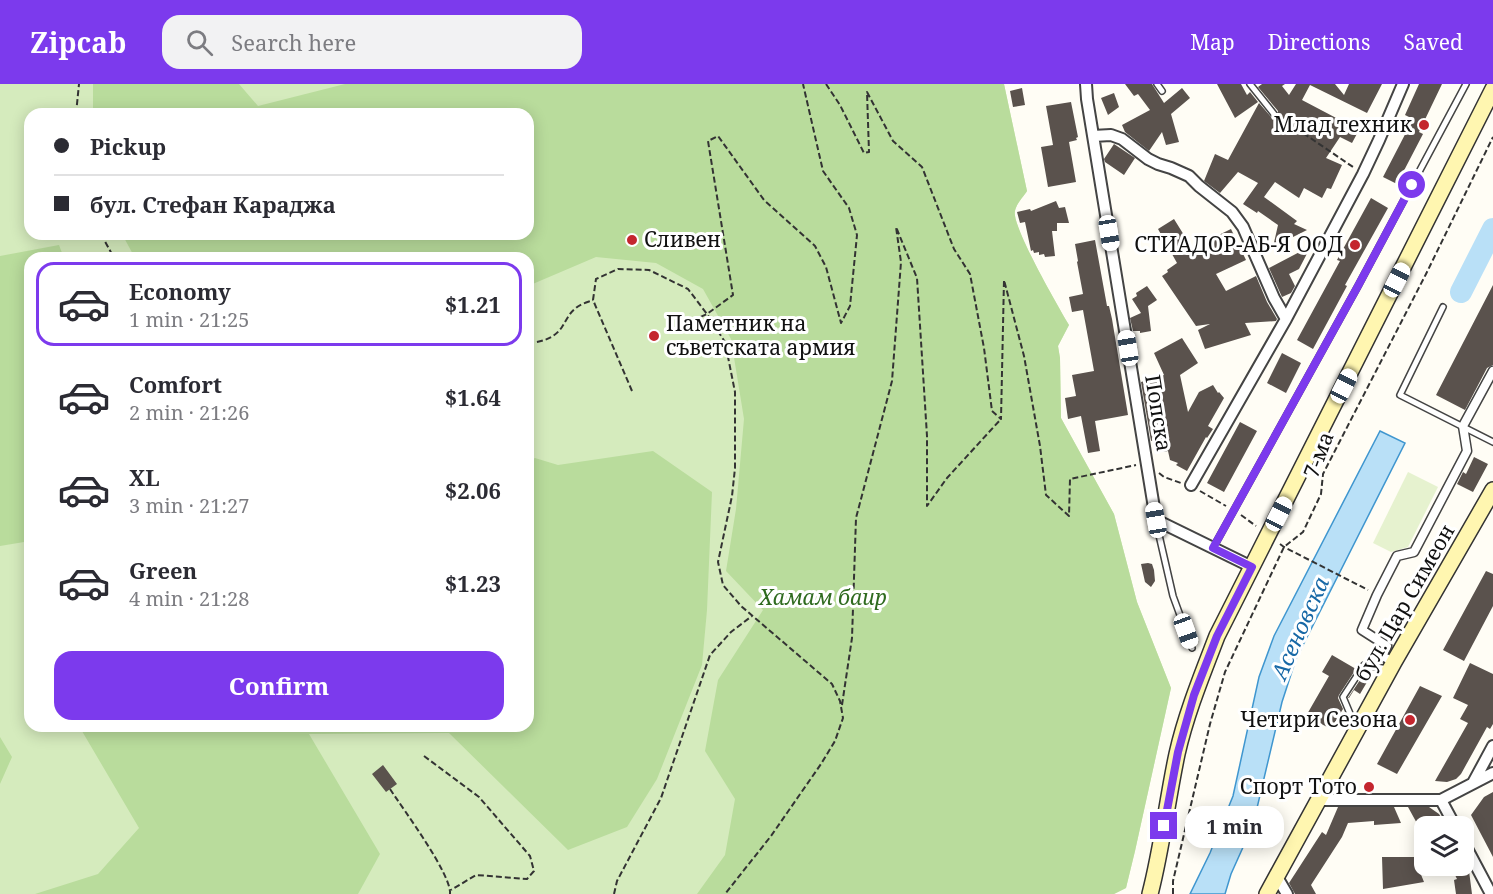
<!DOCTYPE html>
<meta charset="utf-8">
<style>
:root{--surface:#fff;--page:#f2f2f3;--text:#2b2b33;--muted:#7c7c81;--line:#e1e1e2;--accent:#7c3aed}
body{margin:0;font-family:"Noto Serif",serif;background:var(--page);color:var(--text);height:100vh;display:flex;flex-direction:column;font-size:22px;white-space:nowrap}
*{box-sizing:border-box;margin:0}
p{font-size:20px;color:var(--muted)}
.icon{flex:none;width:33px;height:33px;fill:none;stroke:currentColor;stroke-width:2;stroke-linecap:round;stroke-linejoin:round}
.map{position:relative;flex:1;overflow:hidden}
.details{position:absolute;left:24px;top:168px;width:510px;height:480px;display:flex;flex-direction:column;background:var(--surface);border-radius:18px;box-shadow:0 3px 15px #0003}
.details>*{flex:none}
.guide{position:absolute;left:24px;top:24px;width:510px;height:132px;border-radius:18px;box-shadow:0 3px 15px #0003;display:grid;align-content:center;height:132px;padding:0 30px;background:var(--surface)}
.buttons{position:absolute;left:1414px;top:732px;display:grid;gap:12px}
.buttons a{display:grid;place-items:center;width:60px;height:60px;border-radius:12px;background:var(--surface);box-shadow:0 3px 15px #0003;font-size:30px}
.end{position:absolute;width:27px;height:27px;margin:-14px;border:8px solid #7c3aed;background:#fff;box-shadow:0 0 0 3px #fff}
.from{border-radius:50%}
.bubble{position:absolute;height:42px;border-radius:18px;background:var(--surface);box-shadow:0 3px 15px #0003;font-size:20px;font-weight:700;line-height:42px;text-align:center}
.car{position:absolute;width:18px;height:36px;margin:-18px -9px;border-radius:8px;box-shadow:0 0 4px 2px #0007;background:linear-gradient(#fff 24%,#345 0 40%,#fff 0 76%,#345 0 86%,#fff 0)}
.guide b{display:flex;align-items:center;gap:21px;height:57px;font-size:22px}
.guide b+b{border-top:2px solid var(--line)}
.guide i{width:15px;height:15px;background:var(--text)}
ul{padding:10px 0 0;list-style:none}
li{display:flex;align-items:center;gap:18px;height:84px;margin:0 12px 9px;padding:0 18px;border:3px solid transparent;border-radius:18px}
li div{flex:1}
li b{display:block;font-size:22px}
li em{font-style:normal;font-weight:700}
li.on{border-color:var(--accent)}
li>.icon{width:54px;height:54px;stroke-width:1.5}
.primary-button{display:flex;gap:12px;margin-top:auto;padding:12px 30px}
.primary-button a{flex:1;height:69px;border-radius:18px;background:var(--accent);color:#fff;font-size:24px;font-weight:700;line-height:69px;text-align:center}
header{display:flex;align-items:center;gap:36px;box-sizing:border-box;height:84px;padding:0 30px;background:var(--accent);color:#fff}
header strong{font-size:28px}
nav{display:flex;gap:33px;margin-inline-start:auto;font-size:21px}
.search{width:420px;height:54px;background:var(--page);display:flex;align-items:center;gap:15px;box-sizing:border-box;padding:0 21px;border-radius:18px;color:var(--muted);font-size:22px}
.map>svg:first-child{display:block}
</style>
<header>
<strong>Zipcab</strong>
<div class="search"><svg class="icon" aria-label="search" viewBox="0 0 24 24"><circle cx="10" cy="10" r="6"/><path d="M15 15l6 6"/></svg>Search here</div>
<nav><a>Map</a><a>Directions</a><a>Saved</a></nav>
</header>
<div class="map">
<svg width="1493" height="810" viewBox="0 0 1493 810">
<rect width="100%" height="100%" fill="#fffdf5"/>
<path fill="#d5ebbd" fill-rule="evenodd" d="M0 0H1004L1027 107C1024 112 1016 120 1015 127 1011 142 1059 224 1069 241L1058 262 1060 274 1061 334 1114 430 1137 518 1171 604 1135 767 1126 804 1114 810H0ZM30 30H528V150H30ZM30 174H528V642H30Z"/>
<path fill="#b9dc9c" d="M93 0H239L258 22 345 0H1004L1027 107C1024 112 1016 120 1015 127 1011 141 1059 224 1069 241L1058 262 1060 274 1061 334 1114 430 1137 518 1171 604 1135 767 1126 804 1114 810H697L725 771 735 715 705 667 718 596 763 526 726 487 736 425 744 335 731 255 703 205 656 179 596 173 528 202V174H135L122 150H528V30H93Z
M59 161 64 174H30V457L0 462V172Z
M653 367 712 408 707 526 702 581 657 695 627 743 568 766 449 649 309 650 380 770 358 810H35L98 790 139 744 79 642H528V377L535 374 558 381Z
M0 653 12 673 0 700Z"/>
<path fill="#e6f2cf" d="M1408 388 1438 403 1408 463 1391 468 1373 459Z"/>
<path fill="#b9e0f7" stroke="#3f96cf" stroke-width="1.5" d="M1380 347 1405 359 1296 575 1282 618 1253 741 1231 790 1225 810H1190L1210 769 1233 712 1259 593 1274 552Z"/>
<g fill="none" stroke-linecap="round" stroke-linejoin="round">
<path stroke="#b9e0f7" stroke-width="22" d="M1461 208 1493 145"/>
</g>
<path fill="#5a524d" d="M1125 0H1152L1164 19 1182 4 1190 14 1171 30 1179 58 1166 61 1162 48 1149 67 1125 48 1122 41 1150 26 1138 10 1134 12Z
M1217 0H1241L1247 11 1250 8 1258 18 1235 34Z
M1262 0H1285L1282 2 1289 11 1296 0H1335L1344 11 1349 0H1382L1367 29 1310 1 1302 16 1359 46 1352 59 1340 53 1326 74 1342 81 1331 105 1327 104 1322 114 1304 104 1299 114 1275 98 1264 113 1297 137 1294 140 1307 146 1273 163 1278 141 1258 127 1257 129 1243 120 1258 99 1238 88 1220 109 1204 97 1215 70 1228 76 1259 19 1272 34 1275 35 1278 32V27L1258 3Z
M1419 0H1442L1419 48 1423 50 1397 100 1383 93 1413 35 1405 31Z
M1022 4 1025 21 1013 23 1010 7Z
M1114 9 1119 23 1108 31 1101 14Z
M1071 18 1078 53 1076 54 1077 56 1069 58 1076 98 1048 103 1041 63 1053 61 1046 22Z
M1114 60 1135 74 1124 91 1105 78 1104 75Z
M1371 114 1388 124 1345 201 1347 202 1313 265 1297 256 1340 177 1337 176Z
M1056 117 1059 124 1065 123 1069 139H1057V147H1052L1055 172 1045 173 1044 170 1039 171V168L1034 169 1033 166 1031 167 1025 138 1020 139 1017 128 1030 125 1031 127Z
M1174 135 1192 164 1231 145 1246 176 1216 190 1226 207 1256 192 1267 218 1277 235 1276 237 1245 239 1251 251 1205 265 1198 246 1210 240 1196 242 1162 192 1168 188 1167 186 1177 179 1158 145Z
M1095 156 1107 222H1109L1112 235 1128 331 1095 337 1100 367 1088 369 1081 332 1068 335 1065 314 1076 312 1072 291 1094 287 1083 226 1072 228 1069 213 1083 210 1077 178 1078 177 1075 160Z
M1311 162 1299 185 1289 190 1295 202 1291 209 1282 213 1269 184Z
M1493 201V281L1487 284 1465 326 1436 311Z
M1147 202 1157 216 1148 222 1151 247 1140 249V247H1133L1130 234 1141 229 1132 215 1137 212 1136 209Z
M1182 254 1198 279 1180 291 1188 328 1199 308 1213 301 1218 309 1219 308 1224 314 1208 342 1213 345 1207 354 1206 353 1187 387 1176 381 1178 379 1170 376 1168 367 1163 368 1160 355 1151 357 1141 298 1164 291 1154 269Z
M1282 269 1301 279 1286 309 1267 299Z
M1240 338 1257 347 1224 408 1207 399Z
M1474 373 1488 380 1473 408 1457 400 1463 388 1466 390Z
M1148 479 1152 480 1154 486 1155 497 1151 503 1145 498 1141 480Z
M1486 487 1493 490V522L1464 577 1443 566Z
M1332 571 1356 585 1339 611 1338 614 1343 625 1331 645 1306 632 1329 592 1322 588Z
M1470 579 1493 590V640L1490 645 1487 643 1461 690 1456 695 1447 698 1435 697 1468 639 1460 635 1468 621 1453 614Z
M1364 590 1370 593 1360 610 1354 606 1349 614H1348Z
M1420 602 1442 612 1397 690 1377 680Z
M383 681 397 700 386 708 372 690Z
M1493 708V773L1471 731 1484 713Z
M1338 723H1394L1401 739 1374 741V737L1348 739 1342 753 1311 801 1316 810H1295L1289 799 1322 748 1326 751Z
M1408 723H1429L1439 730 1446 742H1428L1425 738V754Z
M1382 773H1414L1424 798 1383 805Z
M1469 787 1472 810H1456L1454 796 1457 795 1454 789Z"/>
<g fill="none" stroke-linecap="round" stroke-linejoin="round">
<defs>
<path id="service" d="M1157 0 1162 7
M1250 0 1274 30
M1443 223 1400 311 1493 358
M1156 438 1173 512 1192 564
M1213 464 1358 202 1466 0
M1356 644 1343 613 1364 581 1388 585"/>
<path id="pedestrian" d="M1394 578 1382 572 1387 562 1362 546 1377 511 1397 472 1414 468 1467 367 1463 342 1493 287"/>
<path id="minor" d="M1086 0 1087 15 1156 436 1252 483
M1093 52 1111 51 1122 55 1148 75 1158 80 1171 84 1189 92 1199 102 1232 128 1243 143 1274 214 1286 235
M1191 401 1286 235 1363 90 1379 56 1403 0
M1473 699 1493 662
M1319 716H1441L1493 689
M1441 716 1455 742
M1464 759 1491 810
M1277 793 1287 810"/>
<path id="secondary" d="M1150 810C1162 764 1167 717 1177 670 1186 630 1202 591 1217 552L1493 5
M1267 810 1394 578 1493 406"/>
</defs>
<use href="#service" stroke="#444" stroke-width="8"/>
<use href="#pedestrian" stroke="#444" stroke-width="11"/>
<use href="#minor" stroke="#444" stroke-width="14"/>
<use href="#secondary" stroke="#333" stroke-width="18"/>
<path stroke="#333" stroke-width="2" stroke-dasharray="6 3" stroke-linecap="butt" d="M826 0 840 21 864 69 869 68 867 8 893 57 922 83 954 165 970 190 984 264 992 327 1001 335 1004 196 1024 272 1040 362 1046 411 1069 432 1070 395 1136 381
M76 30 79 0
M1281 34 1353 83
M101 150 114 174
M668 248 707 230 733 211 708 57 718 52 764 116 815 162 826 183 841 239 850 222 857 151 849 124 823 87 803 0
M528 259C541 258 554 255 562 243 566 237 569 229 576 224 580 220 588 218 593 216
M632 307 593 216 596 195 618 185 649 186 688 205 707 230 725 258 735 308V384L732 412 718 478 723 501 741 522 832 600 840 617 843 634 835 657 821 680 771 752 725 810
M1159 389 1164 393 1181 399
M1200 407 1226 422
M1241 431 1256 442
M1280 460 1284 463 1368 506
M842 621 852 554 856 434 892 297 901 178 896 143 917 194 927 352V422L947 394 1001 335
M424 672 479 713 530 772 534 787 527 795 476 791 451 806
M390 705C403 725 452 791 450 810
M614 810 617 797 661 714 710 571 731 548 752 532
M1173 810V797L1210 640 1225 588 1284 463 1303 448 1321 410 1323 390 1426 190 1493 53"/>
<use href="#service" stroke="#fff" stroke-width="5"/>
<use href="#pedestrian" stroke="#fff" stroke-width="8"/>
<use href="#minor" stroke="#fff" stroke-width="10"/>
<use href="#secondary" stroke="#fff6b0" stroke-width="15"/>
</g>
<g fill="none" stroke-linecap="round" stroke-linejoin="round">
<path stroke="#7c3aed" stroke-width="8" d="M1164 742 1178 668 1194 611 1217 552 1252 483 1213 464 1358 202 1412 101"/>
</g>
<g fill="#c4262e" stroke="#fff" stroke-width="2">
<circle cx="1424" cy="41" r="6"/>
<circle cx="632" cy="156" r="6"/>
<circle cx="1355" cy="161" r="6"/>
<circle cx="654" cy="252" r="6"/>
<circle cx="1410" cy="636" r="6"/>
<circle cx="1369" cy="703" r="6"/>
</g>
<g text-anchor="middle" stroke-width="6" stroke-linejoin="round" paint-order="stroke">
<g font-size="21" fill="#111" stroke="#fff" text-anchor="end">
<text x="1412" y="48">Млад техник</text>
<text x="644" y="163" text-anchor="start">Сливен</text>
<text x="1343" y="168">СТИАДОР-АБ-Я ООД</text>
<text x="666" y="247" text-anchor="start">Паметник на<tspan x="666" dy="24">съветската армия</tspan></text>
<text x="1398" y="643">Четири Сезона</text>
<text x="1357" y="710">Спорт Тото</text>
</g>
<g font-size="21" fill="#111" stroke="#fff">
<text transform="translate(1158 329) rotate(81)" y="7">Попска</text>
<text transform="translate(1319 371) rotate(-69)" y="7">7-ма</text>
<text transform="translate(1405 519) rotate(-60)" y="7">бул. Цар Симеон</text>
</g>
<g font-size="21" font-style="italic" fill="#2f6b1f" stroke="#fff">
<text x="823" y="521">Хамам баир</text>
</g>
<g font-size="22" font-style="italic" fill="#1768a6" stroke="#fff">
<text transform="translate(1300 544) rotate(-66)" y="8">Асеновска</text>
</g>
</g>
</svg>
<div class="buttons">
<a><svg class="icon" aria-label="layers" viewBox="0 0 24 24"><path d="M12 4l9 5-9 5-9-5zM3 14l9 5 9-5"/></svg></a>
</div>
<i class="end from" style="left:1412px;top:101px"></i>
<i class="end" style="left:1164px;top:742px"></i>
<div class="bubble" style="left:1185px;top:722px;width:99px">1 min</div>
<i class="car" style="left:1109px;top:149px;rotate:171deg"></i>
<i class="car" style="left:1397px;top:196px;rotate:27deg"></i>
<i class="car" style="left:1128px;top:264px;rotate:351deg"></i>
<i class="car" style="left:1344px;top:302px;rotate:27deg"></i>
<i class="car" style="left:1279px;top:430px;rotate:27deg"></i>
<i class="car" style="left:1156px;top:436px;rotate:350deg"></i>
<i class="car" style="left:1186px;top:547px;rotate:160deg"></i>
<div class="guide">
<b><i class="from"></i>Pickup</b>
<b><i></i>бул. Стефан Караджа</b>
</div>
<section class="details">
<ul>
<li class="on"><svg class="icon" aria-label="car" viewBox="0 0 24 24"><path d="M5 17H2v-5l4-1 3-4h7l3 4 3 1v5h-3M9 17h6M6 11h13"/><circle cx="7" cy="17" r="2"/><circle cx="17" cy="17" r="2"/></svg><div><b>Economy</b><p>1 min · 21:25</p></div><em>$1.21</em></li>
<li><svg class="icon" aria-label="car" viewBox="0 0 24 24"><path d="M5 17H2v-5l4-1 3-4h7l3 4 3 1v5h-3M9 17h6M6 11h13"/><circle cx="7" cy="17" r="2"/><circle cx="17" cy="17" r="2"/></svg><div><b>Comfort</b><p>2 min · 21:26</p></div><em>$1.64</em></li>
<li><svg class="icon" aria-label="car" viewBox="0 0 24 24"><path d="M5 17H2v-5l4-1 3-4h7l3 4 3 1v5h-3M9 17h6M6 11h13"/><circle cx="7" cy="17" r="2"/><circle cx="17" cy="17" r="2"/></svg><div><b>XL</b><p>3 min · 21:27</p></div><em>$2.06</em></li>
<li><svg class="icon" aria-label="car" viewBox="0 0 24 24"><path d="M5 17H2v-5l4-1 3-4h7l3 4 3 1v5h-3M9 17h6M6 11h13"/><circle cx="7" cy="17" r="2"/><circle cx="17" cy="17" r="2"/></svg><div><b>Green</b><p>4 min · 21:28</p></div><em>$1.23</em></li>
</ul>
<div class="primary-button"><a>Confirm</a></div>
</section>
</div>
